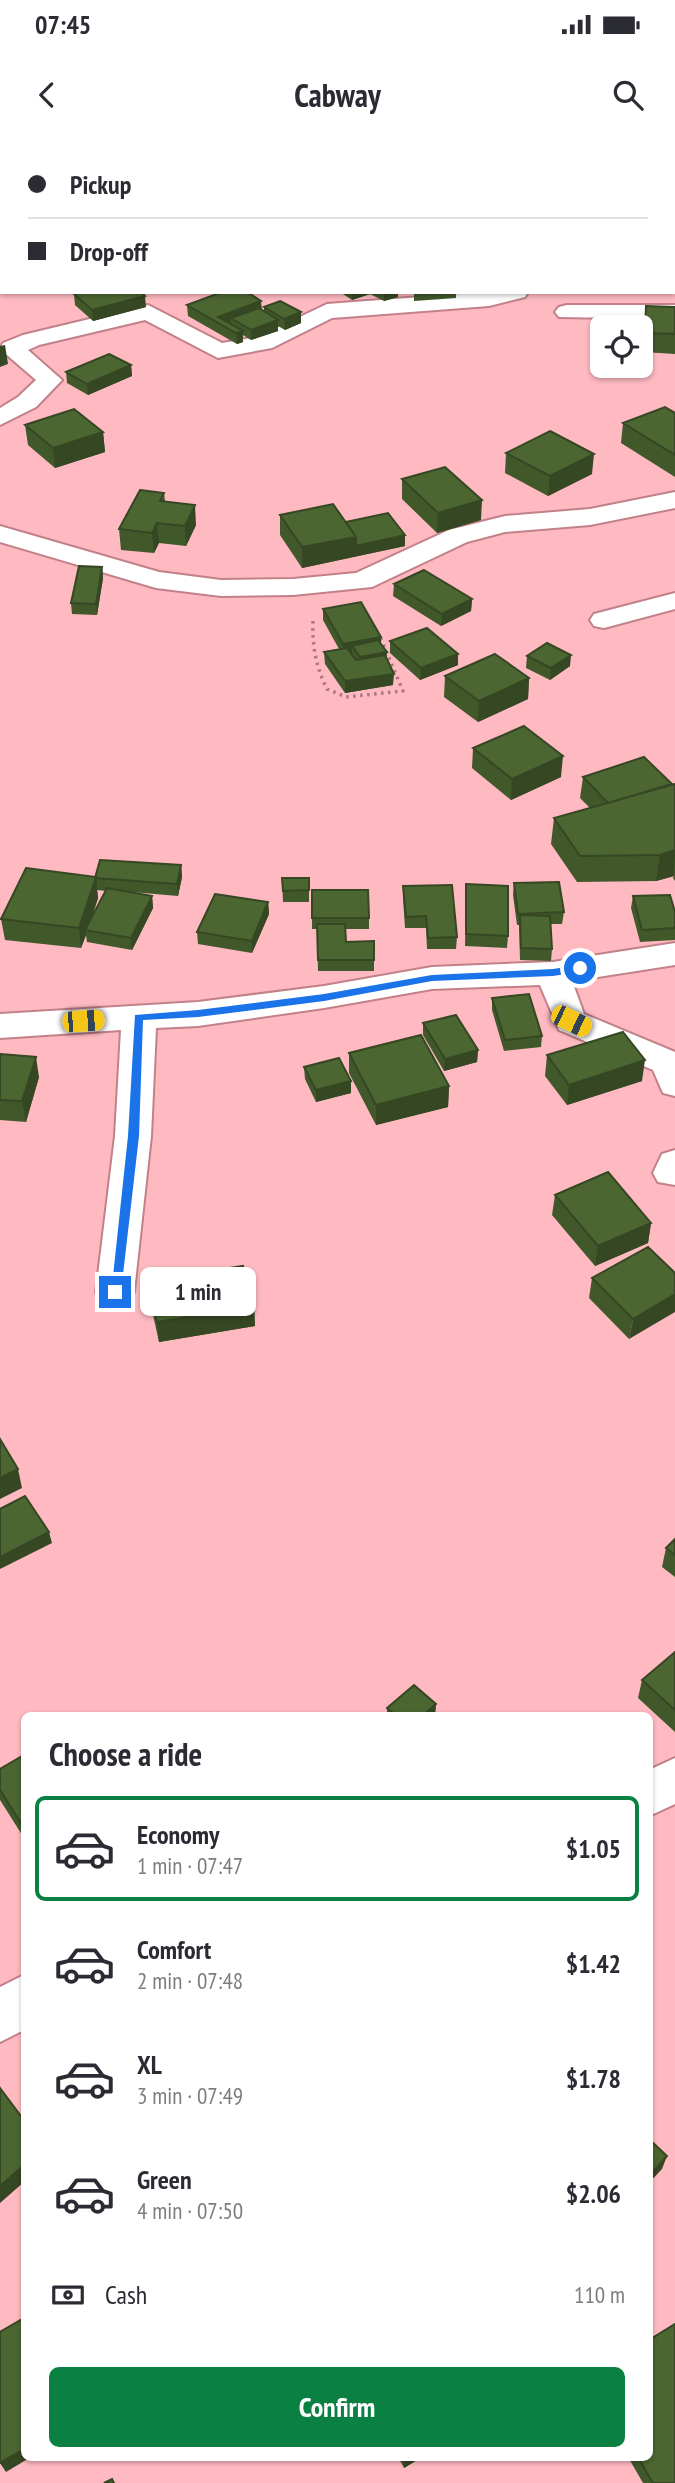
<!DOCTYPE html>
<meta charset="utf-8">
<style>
:root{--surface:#fff;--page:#f7f7f7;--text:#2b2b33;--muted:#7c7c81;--line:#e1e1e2;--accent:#0b8043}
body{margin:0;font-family:"PT Sans Narrow",sans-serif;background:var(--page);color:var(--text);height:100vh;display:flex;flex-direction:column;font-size:26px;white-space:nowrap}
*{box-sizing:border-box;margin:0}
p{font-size:23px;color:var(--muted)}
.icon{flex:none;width:38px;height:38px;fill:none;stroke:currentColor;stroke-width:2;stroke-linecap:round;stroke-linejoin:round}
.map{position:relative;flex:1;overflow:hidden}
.panel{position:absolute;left:21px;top:1572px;width:632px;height:749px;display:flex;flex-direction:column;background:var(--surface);border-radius:10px;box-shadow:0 2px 5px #0004}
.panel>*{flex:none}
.hud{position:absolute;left:0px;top:0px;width:676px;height:154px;box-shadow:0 2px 5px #0004;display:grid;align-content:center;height:154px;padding:0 28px;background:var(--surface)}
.controls{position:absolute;left:590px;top:175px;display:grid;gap:14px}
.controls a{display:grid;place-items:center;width:63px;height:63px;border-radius:10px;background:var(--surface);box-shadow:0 2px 5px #0004;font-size:35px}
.end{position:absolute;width:32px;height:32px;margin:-16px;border:9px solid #1a73e8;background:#fff;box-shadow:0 0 0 4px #fff}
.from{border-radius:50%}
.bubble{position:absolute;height:49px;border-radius:10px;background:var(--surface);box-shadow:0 2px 5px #0004;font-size:23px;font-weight:700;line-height:49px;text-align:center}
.car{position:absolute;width:21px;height:42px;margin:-21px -10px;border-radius:9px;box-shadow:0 0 5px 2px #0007;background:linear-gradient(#f5c518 24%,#345 0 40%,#f5c518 0 76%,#345 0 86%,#f5c518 0)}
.hud b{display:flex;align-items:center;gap:24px;height:66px;font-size:26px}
.hud b+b{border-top:2px solid var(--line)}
.hud i{width:18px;height:18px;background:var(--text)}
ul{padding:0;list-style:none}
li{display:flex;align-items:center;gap:21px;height:105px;margin:0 14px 10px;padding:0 14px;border:4px solid transparent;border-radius:10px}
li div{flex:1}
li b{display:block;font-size:26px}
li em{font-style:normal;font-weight:700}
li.active{border-color:var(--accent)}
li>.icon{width:63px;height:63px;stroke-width:1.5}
h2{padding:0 28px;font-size:32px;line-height:84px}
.pay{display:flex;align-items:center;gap:18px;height:77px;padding:0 28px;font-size:26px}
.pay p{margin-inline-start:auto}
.button{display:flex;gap:14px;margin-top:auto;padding:14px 28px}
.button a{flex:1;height:80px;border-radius:10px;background:var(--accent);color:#fff;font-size:28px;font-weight:700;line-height:80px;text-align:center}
.status{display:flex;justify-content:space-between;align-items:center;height:49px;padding:0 35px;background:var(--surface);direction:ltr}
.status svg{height:19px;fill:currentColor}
header{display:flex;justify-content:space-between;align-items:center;height:91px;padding:0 28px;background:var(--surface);font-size:32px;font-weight:700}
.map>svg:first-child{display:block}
</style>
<div class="status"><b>07:45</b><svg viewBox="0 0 49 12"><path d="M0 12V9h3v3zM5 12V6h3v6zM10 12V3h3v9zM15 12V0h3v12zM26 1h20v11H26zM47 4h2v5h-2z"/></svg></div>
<header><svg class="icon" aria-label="back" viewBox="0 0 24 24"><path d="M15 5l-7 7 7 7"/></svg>Cabway<svg class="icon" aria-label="search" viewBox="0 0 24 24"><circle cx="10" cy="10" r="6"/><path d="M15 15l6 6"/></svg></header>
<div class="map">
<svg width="675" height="2343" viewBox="0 0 675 2343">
<rect width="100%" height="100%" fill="#feb9c1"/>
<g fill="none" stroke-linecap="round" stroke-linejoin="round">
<defs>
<path id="minor" d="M620 0H640L641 2H621Z
M674 29H675V42H674Z
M675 116V131H674V117Z
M487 152H528L525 157 489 166 332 178 272 208 218 218 145 180 39 205 28 210 62 240 36 267 0 285V268L18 257 36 240 0 209 3 203 23 195 148 165 222 203 258 197 327 164Z
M567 165H675V179L559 177 555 172 559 167Z
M675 352V368L590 385 505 392 467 402 372 447 293 455 221 456 156 448 0 402V386L159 432 221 440 293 439 356 433 449 390 505 376 590 369Z
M675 453V469L604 488 594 486 590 480 594 474Z
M675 803V825L572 841 584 874 675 912V956L663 953 653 930 559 890 540 845 432 849 324 868 198 886 156 888 151 996 134 1152 129 1162 115 1167 101 1162 96 1152 115 996 121 890 0 898V874L198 862 324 846 432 827 553 822Z
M675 1010V1045L658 1042 653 1033 662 1014Z
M675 1618V1664L649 1676V1630Z
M24 1835V1890L0 1902V1847Z"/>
</defs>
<use href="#minor" stroke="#c28189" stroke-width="4"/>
<path stroke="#ac787f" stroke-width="3.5" stroke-dasharray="2.5 4.5" stroke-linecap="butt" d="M313 481C312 506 316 527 327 549L346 557 403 551 380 497"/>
<use href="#minor" fill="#fff" fill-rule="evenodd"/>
</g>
<path fill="#41582b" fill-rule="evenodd" d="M658 0H675V11L674 10V2H661Z
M340 152H398V157L384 161 370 154 352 160Z
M414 152H456V158L414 161Z
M74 154 146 167 93 181 75 165Z
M187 165 262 170 264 171V167L301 183 285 190 278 186V191L251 200 243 195V202L237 204 188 176Z
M646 166 675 167V214L643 212 644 185Z
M131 225 132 236 88 255 67 243 66 232Z
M675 273V337L621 303 623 283Z
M25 285 103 292 105 312 55 328 28 305Z
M506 313 592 334 548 356 505 333Z
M402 339 481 380 437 393 402 359Z
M164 353 165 361 196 385 186 406 159 403 154 413 121 410 119 389Z
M280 375 346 382 405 395V406L302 428 280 395Z
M102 427 103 438 97 475 72 474 71 463Z
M394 444 472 459 471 471 441 486 393 456Z
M323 469 381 497V505L387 512 386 518 393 545 345 553 325 524 324 512 339 509 323 480Z
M390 501 458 514V525L420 540 390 513Z
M527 516 570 526 550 540 526 528Z
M445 536 529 538 528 559 478 582 444 557Z
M473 608 561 637 511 660 472 628Z
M583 637 671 645 675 644V741L673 738 674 736 656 741 577 742 551 704 554 678 590 668 580 658Z
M181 725 182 737 178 756 132 752 152 756 153 768 132 810 87 802 86 795 81 808 5 800 1 779 96 737ZM97 750 106 751 91 780 98 758Z
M282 738H309V762H283Z
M514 743 564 772 562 784H551L552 809 551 821 520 820 519 785H517L513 755Z
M466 744 508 796 507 808 465 806Z
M403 746 457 797 456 809H427L426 788H405L403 758Z
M312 750 369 778V789H345L346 802 374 801V831H318L317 789H312Z
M633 756 675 772V800L640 802 631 768Z
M268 762 269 774 252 813 198 804 197 792Z
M492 858 542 896 541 907 504 911 492 870Z
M423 883 478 910 477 922 444 931 423 895Z
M349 913 449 946 448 967 376 985 349 933Z
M0 914 39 937 26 982 0 980Z
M547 915 642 941 567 965 545 936Z
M304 927 351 941V953L316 962 305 939Z
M555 1055 651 1083 648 1103 595 1126 552 1075Z
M648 1107 629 1199 589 1158 592 1138Z
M148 1141 254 1166 255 1186 159 1202 150 1161Z
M675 1399V1437L662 1427 666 1408Z
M675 1512V1592L638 1558 642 1540Z
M436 1564 435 1574 434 1575H387V1568Z
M24 1615V1698L0 1660V1629Z
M398 2317H422L404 2328Z
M628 2317H649L675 2343H643Z"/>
<path fill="#354723" d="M352 152H370V154L352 160Z
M384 152H398V157L384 161Z
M145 156 146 167 93 181 92 170Z
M261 161 262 171 231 178V183L224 186 218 177Z
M301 172V183L285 190 284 179Z
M278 180V191L251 200V190Z
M243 191V202L237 204 236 193Z
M5 205 8 224 0 227V206Z
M131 225 132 236 88 255 87 244Z
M103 292 105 312 55 328 53 308Z
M594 314 592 334 548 356 550 336Z
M482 360 481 380 437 393 438 373Z
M195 365 196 385 186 406 185 386Z
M157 383 159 403 154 413 152 393Z
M405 395V406L302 428V407L356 397Z
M102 427 103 438 97 475 96 464Z
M472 459 471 471 441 486 442 474Z
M381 497V508L352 506V514L343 515V504Z
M387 512 386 523 360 529V517Z
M458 514V525L420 540 421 528Z
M571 515 570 526 550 540 551 528Z
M394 534 393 545 345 553V541Z
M529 538 528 559 478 582 479 561Z
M563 616 561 637 511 660 512 639Z
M675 710 674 736 656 741 660 715Z
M181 725 182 737 178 756 177 744Z
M96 737 98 758 87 791 85 790 86 795 81 808 79 788Z
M152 756 153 768 132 810 131 798Z
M268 762 269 774 252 813V801Z
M478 910 477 922 444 931 445 919Z
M36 917 39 937 26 982 22 961Z
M645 920 642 941 567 965 569 945Z
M351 941V953L316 962V950Z
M449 946 448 967 376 985V965Z
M651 1083 648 1103 595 1126 598 1106Z
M675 1154V1172L629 1199 633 1179Z
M254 1166 255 1186 159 1202 157 1182Z
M18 1329 22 1348 0 1359V1338Z
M49 1392 52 1403 0 1429V1417Z
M436 1564 435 1574 434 1575H423Z
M667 2016 662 2029 649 2043V2036Z
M24 2025V2042L0 2063V2046Z
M24 2309V2317H31L6 2332 0 2323Z
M409 2317H422L404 2328 405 2320Z"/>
<path fill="#4c6632" stroke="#354723" stroke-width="2" d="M674 87H675V106H674Z
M81 152H141L145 156 92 170 74 154Z
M222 152H247L261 161 218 177 243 191 236 193 187 165Z
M280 161 301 172 284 179 264 167Z
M646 166 675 167V194L645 193Z
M259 168 278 180 251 190 231 178Z
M109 214 131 225 87 244 66 232Z
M665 267 675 273V315L623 283Z
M74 269 103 292 53 308 25 285Z
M550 291 594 314 550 336 506 313Z
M445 327 482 360 438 373 402 339Z
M140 350 164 353 160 361 195 365 185 386 157 383 152 393 119 389Z
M333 364 356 397 302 407 280 375Z
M388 373 405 395 356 406V397L346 382Z
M79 426 102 427 96 464 71 463Z
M424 430 472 459 442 474 394 444Z
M361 462 381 497 343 504 323 469Z
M427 488 458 514 421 528 390 501Z
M378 500 387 512 360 517 352 506Z
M547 503 571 515 551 528 527 516Z
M347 508 356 520 385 515 394 534 345 541 324 512Z
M495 514 529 538 479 561 445 536Z
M524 586 563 616 512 639 473 608Z
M644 617 672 644 608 663 583 637Z
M675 644V710L660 715 580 716 554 678Z
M100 720 181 725 177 744 95 738Z
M26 728 96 737 79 788 1 779Z
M282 738H309V750L283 751Z
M559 742 564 772 518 774 514 743Z
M466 744 508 746V796L466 794Z
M452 745 457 797 428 798 426 776 406 777 403 746Z
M107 748 152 756 131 798 85 790Z
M312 750H368L369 778H312Z
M215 754 268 762 252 801 197 792Z
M670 755 675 772V788L642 790 633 756Z
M520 775 550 776 552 809 521 808Z
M317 784H345L346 802 374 801V820H318Z
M529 854 542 896 505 900 492 858Z
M456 875 478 910 445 919 423 883Z
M623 892 645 920 569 945 547 915Z
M421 895 449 946 376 965 349 913Z
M0 914 36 917 22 961 0 960Z
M339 918 351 941 316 950 304 927Z
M608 1032 651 1083 598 1106 555 1055Z
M648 1107 675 1133V1154L633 1179 592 1138Z
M243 1126 254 1166 157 1182 148 1141Z
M0 1299 18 1329 0 1338Z
M25 1356 49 1392 0 1417V1369Z
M675 1399V1415L666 1408Z
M675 1512V1570L642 1540Z
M414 1545 436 1564 423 1575H395L387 1568Z
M24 1615V1688L0 1650V1629Z
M0 1948 24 1980V2025L0 2046Z
M649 1999 667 2016 649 2036Z
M24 2178V2309L0 2323V2192Z
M675 2184V2343H653L638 2317H649V2200Z
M112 2339 114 2343H104Z"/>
<path fill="#1a73e8" d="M580 825 584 826V831L553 836 432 841 324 861 198 877 143 880 139 996 121 1152 115 1157 111 1155 128 996 135 875 198 870 324 854 432 835 553 829Z"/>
</svg>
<div class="controls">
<a><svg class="icon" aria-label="locate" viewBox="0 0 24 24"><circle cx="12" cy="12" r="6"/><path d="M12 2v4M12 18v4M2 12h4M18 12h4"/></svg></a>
</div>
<i class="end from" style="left:580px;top:828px"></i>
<i class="end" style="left:115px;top:1152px"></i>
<div class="bubble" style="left:140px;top:1127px;width:116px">1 min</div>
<i class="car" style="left:83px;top:881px;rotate:86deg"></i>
<i class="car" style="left:571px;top:881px;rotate:116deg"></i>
<div class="hud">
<b><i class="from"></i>Pickup</b>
<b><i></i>Drop-off</b>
</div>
<section class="panel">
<h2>Choose a ride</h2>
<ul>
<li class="active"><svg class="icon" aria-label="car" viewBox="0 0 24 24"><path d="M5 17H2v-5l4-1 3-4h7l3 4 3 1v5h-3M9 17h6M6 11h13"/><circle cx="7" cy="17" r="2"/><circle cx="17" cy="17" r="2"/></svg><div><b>Economy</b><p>1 min · 07:47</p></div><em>$1.05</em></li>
<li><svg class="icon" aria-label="car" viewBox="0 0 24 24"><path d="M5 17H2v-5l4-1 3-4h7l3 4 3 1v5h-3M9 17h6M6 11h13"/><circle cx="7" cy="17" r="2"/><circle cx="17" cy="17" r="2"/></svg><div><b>Comfort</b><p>2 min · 07:48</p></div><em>$1.42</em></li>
<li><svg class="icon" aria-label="car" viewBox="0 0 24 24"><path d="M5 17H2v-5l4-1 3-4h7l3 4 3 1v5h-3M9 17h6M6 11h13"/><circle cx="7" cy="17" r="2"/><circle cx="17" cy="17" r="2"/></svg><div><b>XL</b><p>3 min · 07:49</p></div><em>$1.78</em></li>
<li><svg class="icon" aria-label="car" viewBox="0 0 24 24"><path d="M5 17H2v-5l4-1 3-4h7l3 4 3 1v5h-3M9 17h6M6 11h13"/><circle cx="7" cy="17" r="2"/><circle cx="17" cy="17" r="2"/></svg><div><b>Green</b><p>4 min · 07:50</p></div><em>$2.06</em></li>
</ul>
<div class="pay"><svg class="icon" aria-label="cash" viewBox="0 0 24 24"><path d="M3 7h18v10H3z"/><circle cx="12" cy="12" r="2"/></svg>Cash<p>110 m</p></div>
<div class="button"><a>Confirm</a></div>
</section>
</div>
